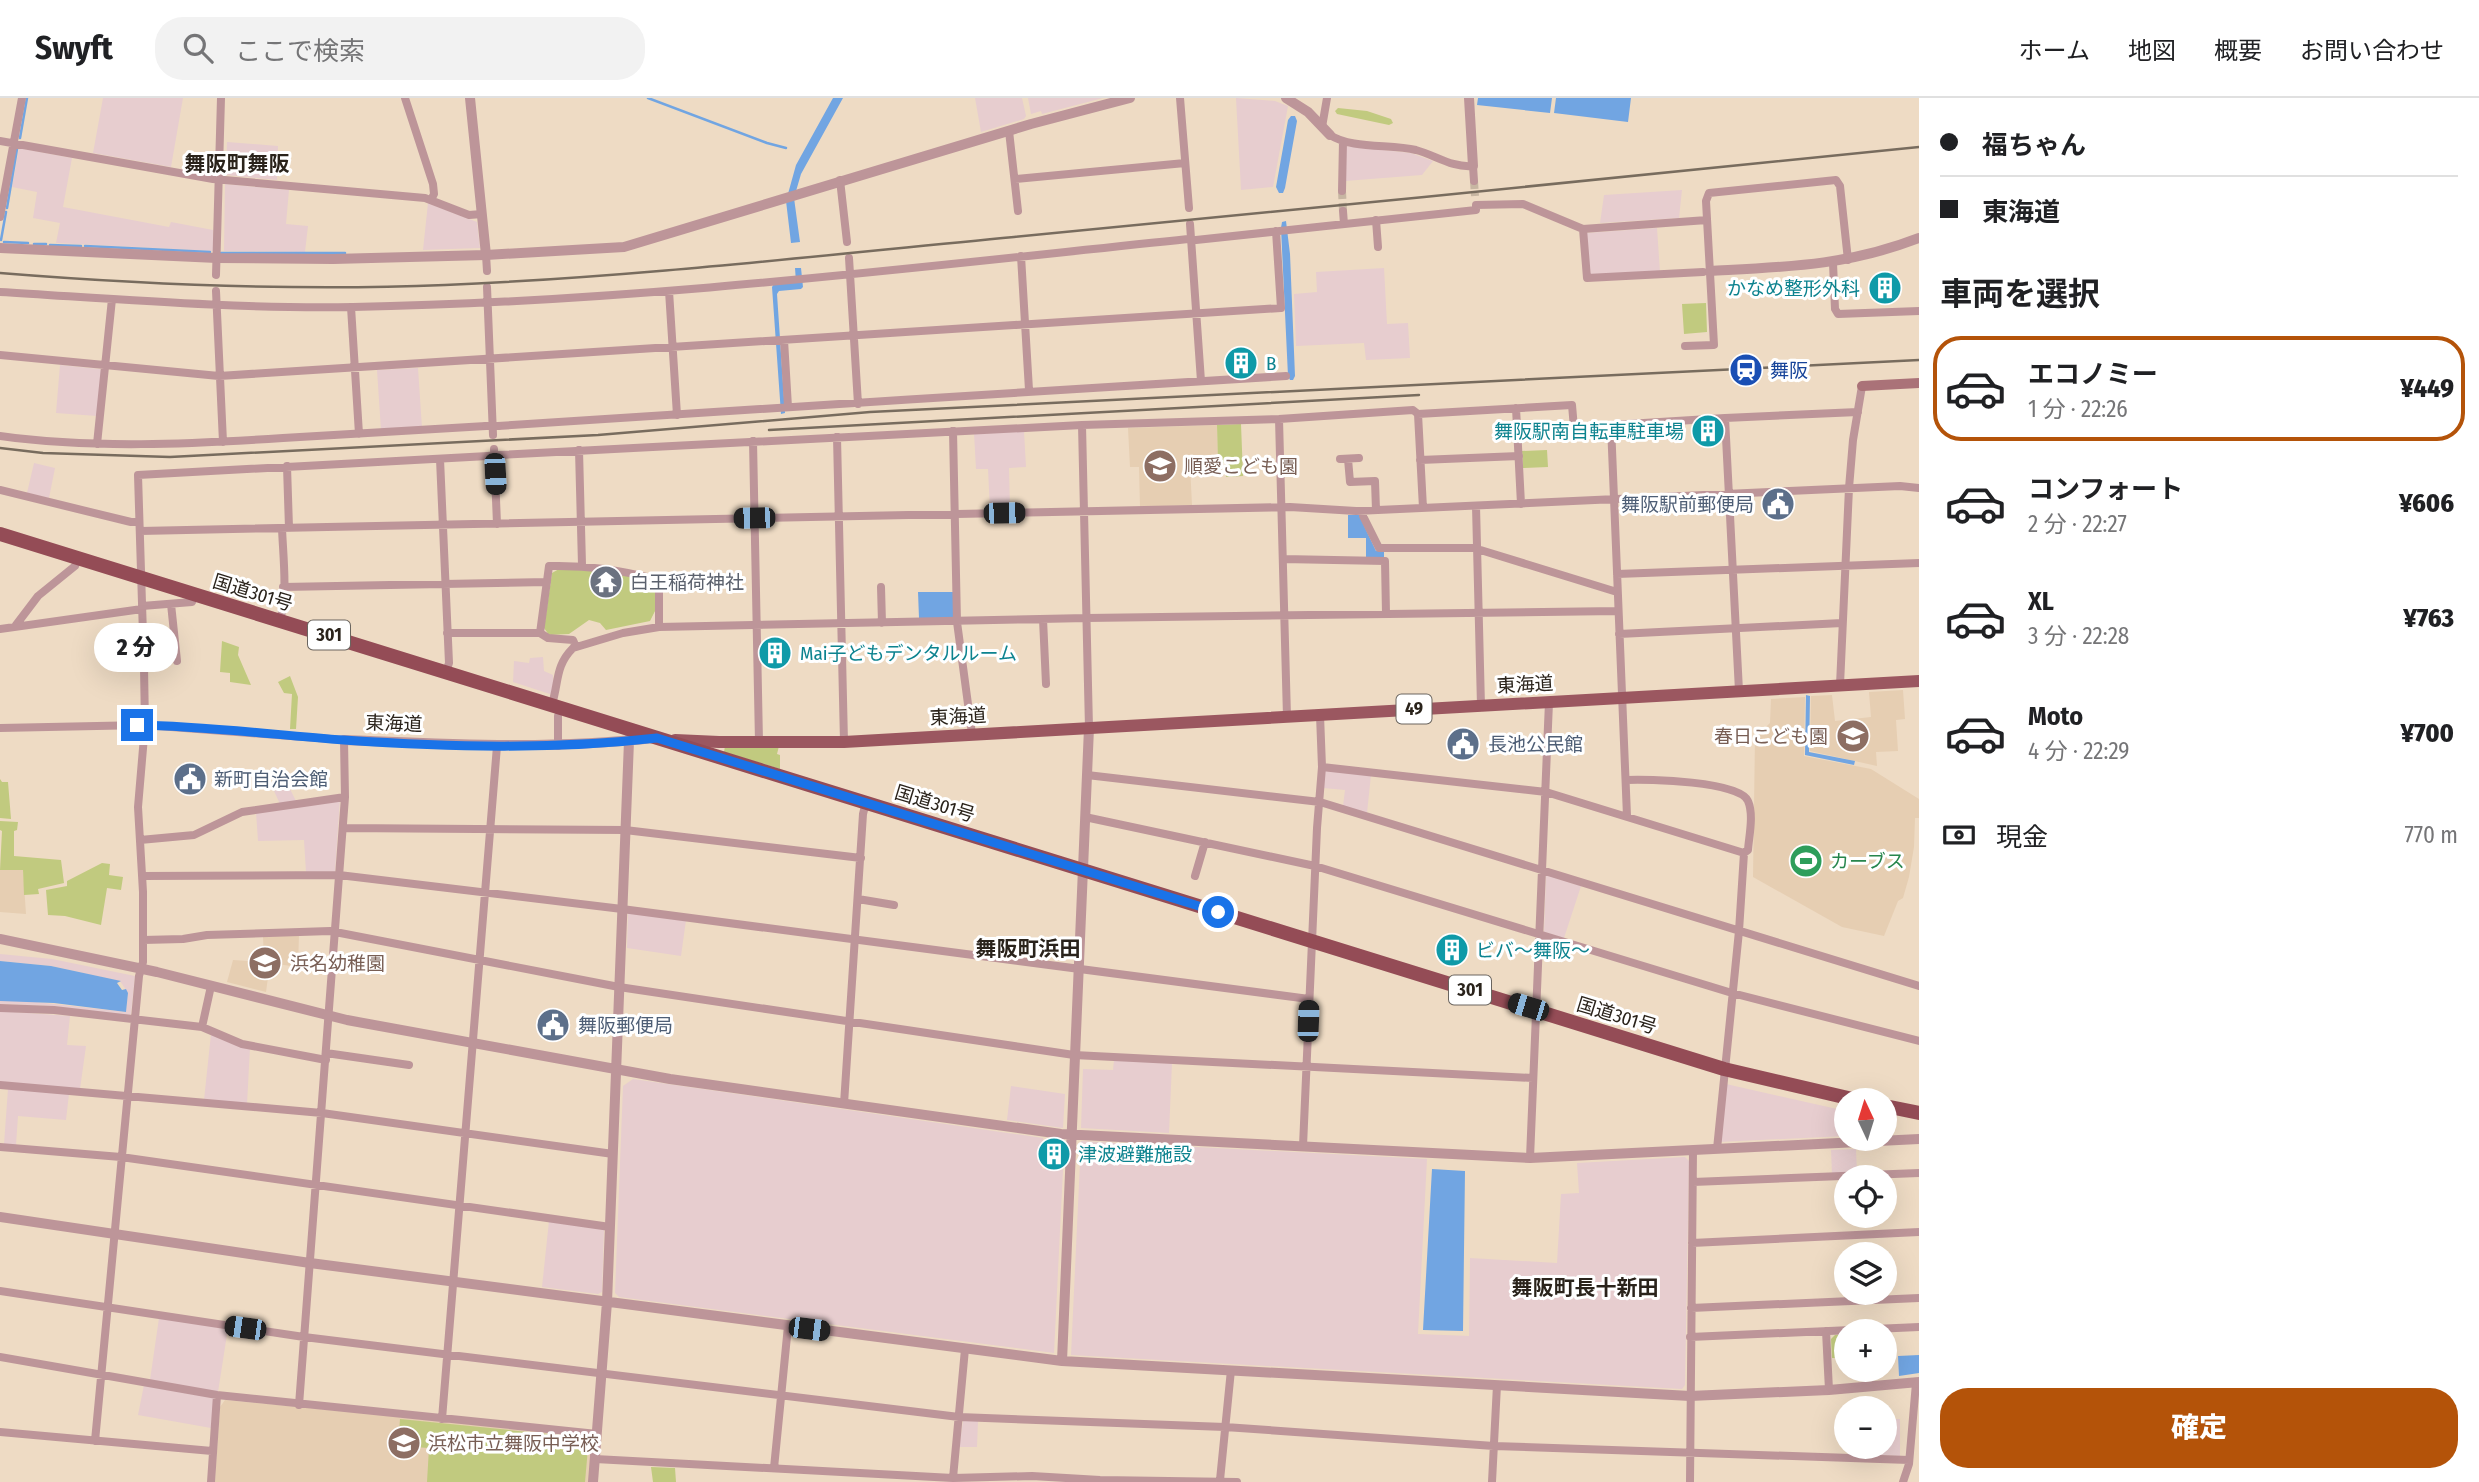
<!DOCTYPE html>
<html lang="ja">
<meta charset="utf-8">
<style>
:root{--surface:#fff;--page:#f2f2f2;--text:#202124;--muted:#757577;--line:#e0e0e0;--accent:#b45309}
body{margin:0;font-family:"Fira Sans Condensed","Noto Sans JP",sans-serif;background:var(--page);color:var(--text);height:100vh;display:flex;flex-direction:column;font-size:26px;white-space:nowrap}
*{box-sizing:border-box;margin:0}
p{font-size:23px;color:var(--muted)}
.icon{flex:none;width:38px;height:38px;fill:none;stroke:currentColor;stroke-width:2;stroke-linecap:round;stroke-linejoin:round}
.map{position:relative;flex:1;overflow:hidden}
.panel{display:flex;flex-direction:column;background:var(--surface);width:560px}
.panel>*{flex:none}
.hud{display:grid;align-content:center;height:154px;padding:0 21px;background:var(--surface)}
.needle{width:46px;rotate:356deg}
.tools{position:absolute;left:1834px;top:990px;display:grid;gap:14px}
.tools a{display:grid;place-items:center;width:63px;height:63px;border-radius:50%;background:var(--surface);box-shadow:0 7px 28px #0002;font-size:35px}
.end{position:absolute;width:32px;height:32px;margin:-16px;border:9px solid #1a73e8;background:#fff;box-shadow:0 0 0 4px #fff}
.from{border-radius:50%}
.bubble{position:absolute;height:49px;border-radius:24px;background:var(--surface);box-shadow:0 7px 28px #0002;font-size:23px;font-weight:800;line-height:49px;text-align:center}
.car{position:absolute;width:21px;height:42px;margin:-21px -10px;border-radius:9px;box-shadow:0 0 5px 2px #0007;background:linear-gradient(#222 24%,#8ab4d8 0 40%,#222 0 76%,#8ab4d8 0 86%,#222 0)}
.hud b{display:flex;align-items:center;gap:24px;height:66px;font-size:26px}
.hud b+b{border-top:2px solid var(--line)}
.hud i{width:18px;height:18px;background:var(--text)}
ul{padding:0;list-style:none}
li{display:flex;align-items:center;gap:21px;height:105px;margin:0 14px 10px;padding:0 7px;border:4px solid transparent;border-radius:28px}
li div{flex:1}
li b{display:block;font-size:26px}
li em{font-style:normal;font-weight:800}
li.selected{border-color:var(--accent)}
li>.icon{width:63px;height:63px;stroke-width:1.5}
h2{padding:0 21px;font-size:32px;line-height:84px}
.pay{display:flex;align-items:center;gap:18px;height:77px;padding:0 21px;font-size:26px}
.pay p{margin-inline-start:auto}
.button{display:flex;gap:14px;margin-top:auto;padding:14px 21px}
.button a{flex:1;height:80px;border-radius:28px;background:var(--accent);color:#fff;font-size:28px;font-weight:800;line-height:80px;text-align:center}
header{display:flex;align-items:center;gap:42px;box-sizing:border-box;height:98px;padding:0 35px;background:var(--surface);border-bottom:2px solid var(--line)}
header strong{font-size:33px}
nav{display:flex;gap:38px;margin-inline-start:auto;font-size:24px}
.search{width:490px;height:63px;background:var(--page);display:flex;align-items:center;gap:18px;box-sizing:border-box;padding:0 24px;border-radius:28px;color:var(--muted);font-size:26px}
main{display:flex;flex:1;min-height:0}
.map>svg:first-child{display:block}
</style>
<header>
<strong>Swyft</strong>
<div class="search"><svg class="icon" aria-label="search" viewBox="0 0 24 24"><circle cx="10" cy="10" r="6"/><path d="M15 15l6 6"/></svg>ここで検索</div>
<nav><a>ホーム</a><a>地図</a><a>概要</a><a>お問い合わせ</a></nav>
</header>
<main>
<div class="map">
<svg width="1919" height="1384" viewBox="0 0 1919 1384">
<rect width="100%" height="100%" fill="#eedbc4"/>
<path fill="#e6ceb2" d="M1217 327 1218 365 1190 367 1192 407 1140 409 1139 369H1130L1128 330Z
M1903 592 1905 621 1896 622 1898 653 1876 654 1877 668 1810 653 1811 598 1832 597 1835 623 1871 619 1869 594Z
M1805 599 1804 658 1871 671 1919 701V720H1915L1914 749 1909 779 1903 800 1898 803 1884 838 1842 829 1753 779 1755 639 1770 625 1771 601Z
M0 772H23L26 816 0 814Z
M299 836 298 869 270 865 266 894 227 884 233 862 264 864 263 838Z
M225 1302 592 1337 589 1384H215L220 1309Z"/>
<path fill="#e7cdcf" d="M103 0H183L171 69 93 55Z
M975 0H1022L1026 18 1024 21 981 34Z
M1028 0H1103L1042 16 1041 13 1031 16Z
M1236 0 1275 3 1288 8 1273 89 1241 92Z
M227 44 278 48 277 82 226 77Z
M1346 48 1411 55 1433 63 1422 77 1345 83Z
M19 50 72 60 63 109 169 129 171 124 213 132V153L56 145 60 125 33 120 37 94 12 89Z
M225 86 289 92 286 126 308 128 305 154 224 153Z
M1682 92 1679 120 1600 125 1604 97Z
M428 105 477 124 480 150 423 152Z
M1657 130 1660 174 1589 177 1586 135Z
M1384 170 1387 226 1408 225 1410 260 1366 262 1364 245 1296 248 1294 196 1317 194 1316 174Z
M60 267 100 271 102 273 97 318 56 315Z
M418 270 422 330 381 332 377 272Z
M1024 333 1026 369 1009 370 1010 411 990 412 988 371H976L974 335Z
M34 365 55 370 49 400 27 395Z
M543 559 544 573 553 577V594L550 596 513 584 514 563 529 565 530 560Z
M276 669 287 685 296 703 280 706 274 693 278 691 269 672Z
M1324 672 1371 677 1367 715 1343 708 1345 692 1323 690Z
M340 701 335 774H306L304 742 258 743 256 714Z
M1546 777 1581 788 1564 840 1544 834Z
M628 814 686 822 681 858 627 850Z
M0 856 52 861 135 878 131 916 128 918 54 908 0 906V903H27L126 914 128 895 120 883 51 868 0 863Z
M0 913 70 918 67 947 86 948 80 991 0 984Z
M211 936 250 950 247 1006 204 1002Z
M1114 962 1172 965 1169 1035 1081 1030 1083 971 1113 972Z
M633 981 1043 1040 1042 1071 1063 1072 1054 1255 619 1199 615 1195 623 988Z
M1726 986 1846 1013V1038L1719 1044Z
M1011 988 1065 996 1063 1030 1007 1022Z
M8 991 69 996 66 1022 18 1018 16 1047 4 1046Z
M1081 1043 1427 1061 1418 1236 1469 1238 1470 1160 1557 1165 1561 1096 1579 1095 1577 1065 1685 1059 1689 1063 1685 1287 1682 1291 1071 1257Z
M1856 1051 1857 1075 1832 1076 1831 1052Z
M549 1123 604 1131 602 1194 598 1196 542 1189Z
M159 1220 228 1230 218 1294 150 1282Z
M144 1287 214 1299 211 1330 138 1317Z
M1885 1321H1900V1358L1871 1357V1349H1885Z
M963 1323H978L977 1349H959Z"/>
<path fill="#c1ca7f" d="M1338 10 1367 13 1391 21 1393 25 1389 27 1337 16 1335 13Z
M1706 205 1707 234 1684 236 1682 206Z
M1241 326 1243 378 1226 379 1225 365H1218L1217 327Z
M1547 352 1548 369 1523 370 1522 353Z
M559 471 613 473 655 485 656 511 650 523 606 532 600 525 589 522 569 536 549 537 544 530 552 475Z
M222 543 239 549 238 557 251 587 230 584V575L220 574Z
M290 578 298 599 296 631H290L292 596 284 595 278 584Z
M725 648H779L777 656 780 657V671L724 654Z
M0 681 2 684H8L11 721 0 720Z
M0 723 18 724 17 732 14 733V758L61 762 64 785 38 791 39 796 24 797 23 772H0L2 733 0 732Z
M102 765 110 766 109 777 123 779 121 792 107 790 101 827 65 818 48 817 46 792 67 788V783Z
M1846 1236V1260H1832L1831 1241 1835 1237Z
M400 1321 578 1339 588 1350 585 1384H427L429 1350 398 1348Z
M651 1369 675 1370 676 1384H653Z"/>
<path fill="#71a5e2" d="M833 0H843L801 76 794 100 800 144 791 145 786 103 796 67Z
M1478 0H1552L1550 15 1477 7Z
M1556 0H1631L1628 24 1554 15Z
M1291 18H1295L1297 23 1285 90 1283 95H1279L1276 89 1288 22Z
M1286 123 1290 156 1295 278 1293 282H1290L1288 278 1281 130 1282 124Z
M795 170H801L803 189 801 191 779 193 777 196 785 315 781 316 772 189 774 186 796 184Z
M1348 417H1359L1376 453H1384V460L1366 459V440H1348Z
M918 494H954L955 518 952 520H919Z
M1806 597 1810 598 1809 654 1855 663 1854 667 1805 657Z
M0 863 51 868 121 883 117 885 122 892 126 891 128 895 126 914 54 905 0 903Z
M1432 1071 1465 1073 1463 1233 1423 1232Z
M1919 1257V1275L1899 1278 1898 1258Z"/>
<g fill="none" stroke-linecap="round" stroke-linejoin="round">
<path stroke="#71a5e2" stroke-width="2.5" d="M648 0 767 45 786 50
M20 40 27 0
M7 110 17 51
M1 142 6 114
M4 144 28 145
M34 146H46
M50 147 81 148
M85 148 210 154
M221 155H345"/>
<path stroke="#c7b6a2" stroke-width="8" stroke-dasharray="8 4" stroke-linecap="butt" d="M1474 83 1475 98
M1342 93 1343 113"/>
<path stroke="#bd9599" stroke-width="8" d="M405 0 433 86 434 96 431 102
M1180 0 1189 110
M1322 29 1327 0
M1009 33 1018 113
M1330 37C1351 51 1390 46 1416 52 1435 57 1452 70 1473 68L1474 83
M0 43 213 81 425 100 469 117 482 116
M1015 81 1185 65
M840 82 847 144
M1342 93 1343 43
M1343 113 1344 126
M0 119 22 0
M1376 122 1378 149
M1190 126 1201 283
M1583 131 1587 180 1703 174
M486 157 487 173
M1021 158 1029 292
M849 160 858 306
M1833 165 1835 211 1838 216 1919 213
M216 177 221 0
M487 189 493 337
M216 193 223 344
M669 193 677 317
M0 194C117 201 235 211 353 209 632 204 910 170 1188 141L1196 142 1476 112V107L1523 106 1583 131 1707 122
M351 209 359 336
M784 242 788 309
M1685 248 1714 247 1706 103 1709 95 1836 82 1840 88 1848 162
M0 257 219 278 1281 210 1276 133
M1516 310 1521 406
M1418 316 1423 410
M1725 320 1858 314
M1279 321 1287 619
M1082 327 1089 630
M498 328C761 312 1023 293 1286 278
M953 333 957 524 972 636
M0 338C94 351 189 346 283 340 351 336 419 332 486 328
M837 339 844 644
M753 343 759 644
M97 346 112 201
M494 351 497 426
M579 352 582 467
M499 357 1082 327 1279 321 1413 312 1418 316 1572 307 1574 330 1611 327
M440 361 449 565 446 574
M1340 361 1359 360
M1348 361 1350 384 1375 383 1376 412
M1420 362 1519 358
M287 368 289 430
M0 392 131 424H139
M1476 408 1481 608
M1363 413V418L1379 450H1474L1617 494
M140 433 1290 409 1356 413 1900 388 1919 390
M1283 461 1385 463 1386 516
M1617 476 1919 465
M283 489 547 484
M881 489 882 525
M171 506 177 563
M142 508 192 504 195 496
M1043 521 1046 586
M280 522C288 496 283 458 282 430
M16 527 38 498 75 468 78 460
M0 531 142 511
M447 535H540L548 540 573 542 576 549
M540 535 549 468C589 467 620 472 659 482V529
M1619 536 1842 525
M1840 587 1849 390 1853 342 1862 288
M552 606C559 584 555 568 573 550L623 535 659 529 1087 520 1618 513
M0 630 145 627 344 642 345 699 299 1307
M558 648V618
M1322 669 1546 694 1744 755
M1087 677 1320 704 1919 888
M1627 682C1647 681 1740 683 1748 703 1754 717 1749 738 1748 752L1744 755 1739 833 1717 1051
M1627 718 1611 327 1725 320 1739 593
M1085 719 1315 768 1732 895 1919 943
M343 730 625 732 861 760
M140 742 194 737 242 714 345 699
M143 778 339 777 622 811 1309 901
M1195 778 1205 744
M858 801 894 807
M143 842 183 841 207 837 330 833 619 889 1074 957 1533 980
M0 910 54 912 202 929 242 946 326 962
M202 929 211 888
M326 955 409 967
M0 987 322 1015 613 1056
M844 1006 863 716 866 704
M1303 1048 1317 730 1322 669 1320 617
M0 1049 121 1059 610 1129
M1530 1060 1549 604
M1693 1084 1919 1075
M1692 1145 1919 1134
M0 1193 304 1239 959 1319 1225 1329 1494 1348 1909 1362
M1691 1210 1919 1200
M1826 1233 1829 1292
M1690 1239 1919 1229
M0 1259 217 1297 597 1336
M442 1321 497 648
M0 1334 212 1353
M95 1343 139 878 143 864V794L138 709 145 627 144 569 138 377 488 358
M595 1361 953 1380 1032 1378 1100 1382 1237 1384
M774 1370 788 1228
M953 1380 965 1251
M1220 1382 1231 1272
M211 1384 217 1297
M1492 1384 1497 1287
M1690 1384 1693 1052
M1903 1384 1909 1366 1916 1285"/>
<path stroke="#bd9599" stroke-width="10" d="M470 0 486 157
M1286 0 1308 14 1330 37
M1469 0 1473 68
M0 150 217 160 333 161 486 157 624 149 1031 26 1130 0
M1710 173C1785 169 1847 168 1919 140
M344 642C447 646 550 652 653 640
M0 841 157 874 347 922 670 981 1061 1036 1530 1060 1919 1041
M0 1119 310 1165 1062 1263 1690 1298 1829 1292 1919 1284
M1062 1263 1089 630
M593 1384 607 1204 629 643 632 632"/>
<path stroke="#aa7278" stroke-width="10" d="M1862 288 1919 285"/>
<path stroke="#9b5760" stroke-width="12" d="M675 642 719 644H844L1919 583"/>
<path stroke="#944c56" stroke-width="14" d="M0 436 1724 971 1861 1003
M1885 1008 1919 1015"/>
<path stroke="#786c5e" stroke-width="2.5" d="M0 175C148 187 297 193 445 187 635 179 824 157 1014 139 1316 110 1617 80 1919 49
M769 332 1419 297
M0 350 43 355 170 359 598 337 870 314 1919 262"/>
<path stroke="#bd9599" stroke-width="8" d="M486 328H498
M488 358 499 357"/>
</g>
<g fill="none" stroke-linecap="round" stroke-linejoin="round">
<path stroke="#1a73e8" stroke-width="9" d="M137 627C206 628 275 637 344 642 448 649 553 652 657 640L1218 814"/>
</g>
<defs>
<symbol id="building-disc" viewBox="-11 -11 22 22"><circle r="9.5" fill="#0f9aa8" stroke="#fff"/><path d="M-4-6H4V6H1V3H-1V6H-4ZM-2.5-4.3h1.7v1.8h-1.7ZM.8-4.3h1.7v1.8H.8ZM-2.5-1h1.7V.8h-1.7ZM.8-1h1.7V.8H.8Z" fill="#fff"/></symbol>
<symbol id="station-disc" viewBox="-11 -11 22 22"><circle r="9.5" fill="#1a4fb4" stroke="#fff"/><path d="M-3-6H3Q5-6 5-4V2Q5 4 3 4L4.5 6H3L1.5 4h-3L-3 6H-4.5L-3 4Q-5 4-5 2V-4Q-5-6-3-6ZM-3.5-4v3h7v-3ZM-3.5 1v1.5H-2V1ZM2 1v1.5H3.5V1Z" fill="#fff"/></symbol>
<symbol id="school-disc" viewBox="-11 -11 22 22"><circle r="9.5" fill="#8d6e63" stroke="#fff"/><path d="M0-5L7-2L0 1L-7-2ZM-4 1L0 2.5L4 1V4Q0 6-4 4Z" fill="#fff"/></symbol>
<symbol id="civic-disc" viewBox="-11 -11 22 22"><circle r="9.5" fill="#5c6f8a" stroke="#fff"/><path d="M-.6-6.5H3V-4.5H.6V-3L4-1V1h2V6H-6V1h2V-1L-.6-3ZM-1.2 2.5V6h2.4V2.5Z" fill="#fff"/></symbol>
<symbol id="temple-disc" viewBox="-11 -11 22 22"><circle r="9.5" fill="#6b7280" stroke="#fff"/><path d="M0-6L5-2H3V0L6.5 2.5H4V6H1.5V3h-3V6H-4V2.5H-6.5L-3 0V-2H-5Z" fill="#fff"/></symbol>
<symbol id="stadium-disc" viewBox="-11 -11 22 22"><circle r="9.5" fill="#2e9e5b" stroke="#fff"/><path d="M0-5a6.5 5 0 1 0 0 10a6.5 5 0 1 0 0-10ZM-3.5-1.8h7v3.6h-7Z" fill="#fff"/></symbol>
</defs>
<g fill-rule="evenodd">
<use href="#building-disc" x="1866" y="171" width="38" height="38"/>
<use href="#building-disc" x="1222" y="246" width="38" height="38"/>
<use href="#station-disc" x="1727" y="253" width="38" height="38"/>
<use href="#building-disc" x="1689" y="314" width="38" height="38"/>
<use href="#school-disc" x="1141" y="349" width="38" height="38"/>
<use href="#civic-disc" x="1759" y="387" width="38" height="38"/>
<use href="#temple-disc" x="587" y="465" width="38" height="38"/>
<use href="#building-disc" x="756" y="536" width="38" height="38"/>
<use href="#school-disc" x="1834" y="619" width="38" height="38"/>
<use href="#civic-disc" x="1444" y="627" width="38" height="38"/>
<use href="#civic-disc" x="171" y="662" width="38" height="38"/>
<use href="#stadium-disc" x="1787" y="744" width="38" height="38"/>
<use href="#building-disc" x="1433" y="833" width="38" height="38"/>
<use href="#school-disc" x="246" y="846" width="38" height="38"/>
<use href="#civic-disc" x="534" y="908" width="38" height="38"/>
<use href="#building-disc" x="1035" y="1037" width="38" height="38"/>
<use href="#school-disc" x="385" y="1326" width="38" height="38"/>
</g>
<g text-anchor="middle" stroke-width="6" stroke-linejoin="round" paint-order="stroke">
<g fill="#fff" stroke="#6a655f" stroke-width="2">
<rect x="308" y="522.5" width="42" height="29" rx="5"/>
<rect x="1396.5" y="596.5" width="35" height="29" rx="5"/>
<rect x="1449" y="877.5" width="42" height="29" rx="5"/>
</g>
<g font-size="18" font-weight="bold" fill="#2a231b">
<text x="329" y="543">301</text>
<text x="1414" y="617">49</text>
<text x="1470" y="898">301</text>
</g>
<g font-size="19" fill="#0d838f" stroke="#fff" text-anchor="start">
<text x="1860" y="197" text-anchor="end">かなめ整形外科</text>
<text x="1266" y="272">B</text>
<text x="1684" y="340" text-anchor="end">舞阪駅南自転車駐車場</text>
<text x="800" y="562">Mai子どもデンタルルーム</text>
<text x="1476" y="859">ビバ～舞阪～</text>
<text x="1078" y="1063">津波避難施設</text>
</g>
<g font-size="19" fill="#164399" stroke="#fff" text-anchor="start">
<text x="1770" y="279">舞阪</text>
</g>
<g font-size="19" fill="#785e54" stroke="#fff" text-anchor="start">
<text x="1184" y="375">順愛こども園</text>
<text x="1828" y="645" text-anchor="end">春日こども園</text>
<text x="290" y="872">浜名幼稚園</text>
<text x="428" y="1352">浜松市立舞阪中学校</text>
</g>
<g font-size="19" fill="#4e5e75" stroke="#fff" text-anchor="start">
<text x="1754" y="413" text-anchor="end">舞阪駅前郵便局</text>
<text x="1488" y="653">長池公民館</text>
<text x="214" y="688">新町自治会館</text>
<text x="578" y="934">舞阪郵便局</text>
</g>
<g font-size="19" fill="#5b616d" stroke="#fff" text-anchor="start">
<text x="630" y="491">白王稲荷神社</text>
</g>
<g font-size="19" fill="#2a231b" stroke="#fff">
<text transform="translate(253 494) rotate(17)" y="7">国道301号</text>
<text transform="translate(1525 586) rotate(-3)" y="7">東海道</text>
<text transform="translate(958 618) rotate(-3)" y="7">東海道</text>
<text transform="translate(394 625) rotate(2)" y="7">東海道</text>
<text transform="translate(935 705) rotate(17)" y="7">国道301号</text>
<text transform="translate(1617 917) rotate(17)" y="7">国道301号</text>
</g>
<g font-size="19" fill="#27864d" stroke="#fff" text-anchor="start">
<text x="1830" y="770">カーブス</text>
</g>
<g font-size="21" font-weight="bold" fill="#2a231b" stroke="#fff">
<text x="237" y="73">舞阪町舞阪</text>
<text x="1028" y="858">舞阪町浜田</text>
<text x="1585" y="1197">舞阪町長十新田</text>
</g>
</g>
</svg>
<div class="tools">
<a><svg class="needle" viewBox="-14 -14 28 28"><path d="M0-13l5 13h-10z" fill="#e53935"/><path d="M0 13l5-13h-10z" fill="#757577"/></svg></a>
<a><svg class="icon" aria-label="locate" viewBox="0 0 24 24"><circle cx="12" cy="12" r="6"/><path d="M12 2v4M12 18v4M2 12h4M18 12h4"/></svg></a>
<a><svg class="icon" aria-label="layers" viewBox="0 0 24 24"><path d="M12 4l9 5-9 5-9-5zM3 14l9 5 9-5"/></svg></a>
<a>+</a>
<a>−</a>
</div>
<i class="end from" style="left:1218px;top:814px"></i>
<i class="end" style="left:137px;top:627px"></i>
<div class="bubble" style="left:94px;top:525px;width:84px">2 分</div>
<i class="car" style="left:495px;top:376px;rotate:177deg"></i>
<i class="car" style="left:1004px;top:415px;rotate:89deg"></i>
<i class="car" style="left:754px;top:420px;rotate:269deg"></i>
<i class="car" style="left:1528px;top:909px;rotate:287deg"></i>
<i class="car" style="left:1308px;top:923px;rotate:2deg"></i>
<i class="car" style="left:245px;top:1230px;rotate:278deg"></i>
<i class="car" style="left:809px;top:1231px;rotate:97deg"></i>
</div>
<section class="panel">
<div class="hud">
<b><i class="from"></i>福ちゃん</b>
<b><i></i>東海道</b>
</div>
<h2>車両を選択</h2>
<ul>
<li class="selected"><svg class="icon" aria-label="car" viewBox="0 0 24 24"><path d="M5 17H2v-5l4-1 3-4h7l3 4 3 1v5h-3M9 17h6M6 11h13"/><circle cx="7" cy="17" r="2"/><circle cx="17" cy="17" r="2"/></svg><div><b>エコノミー</b><p>1 分 · 22:26</p></div><em>¥449</em></li>
<li><svg class="icon" aria-label="car" viewBox="0 0 24 24"><path d="M5 17H2v-5l4-1 3-4h7l3 4 3 1v5h-3M9 17h6M6 11h13"/><circle cx="7" cy="17" r="2"/><circle cx="17" cy="17" r="2"/></svg><div><b>コンフォート</b><p>2 分 · 22:27</p></div><em>¥606</em></li>
<li><svg class="icon" aria-label="car" viewBox="0 0 24 24"><path d="M5 17H2v-5l4-1 3-4h7l3 4 3 1v5h-3M9 17h6M6 11h13"/><circle cx="7" cy="17" r="2"/><circle cx="17" cy="17" r="2"/></svg><div><b>XL</b><p>3 分 · 22:28</p></div><em>¥763</em></li>
<li><svg class="icon" aria-label="car" viewBox="0 0 24 24"><path d="M5 17H2v-5l4-1 3-4h7l3 4 3 1v5h-3M9 17h6M6 11h13"/><circle cx="7" cy="17" r="2"/><circle cx="17" cy="17" r="2"/></svg><div><b>Moto</b><p>4 分 · 22:29</p></div><em>¥700</em></li>
</ul>
<div class="pay"><svg class="icon" aria-label="cash" viewBox="0 0 24 24"><path d="M3 7h18v10H3z"/><circle cx="12" cy="12" r="2"/></svg>現金<p>770 m</p></div>
<div class="button"><a>確定</a></div>
</section>
</main>
